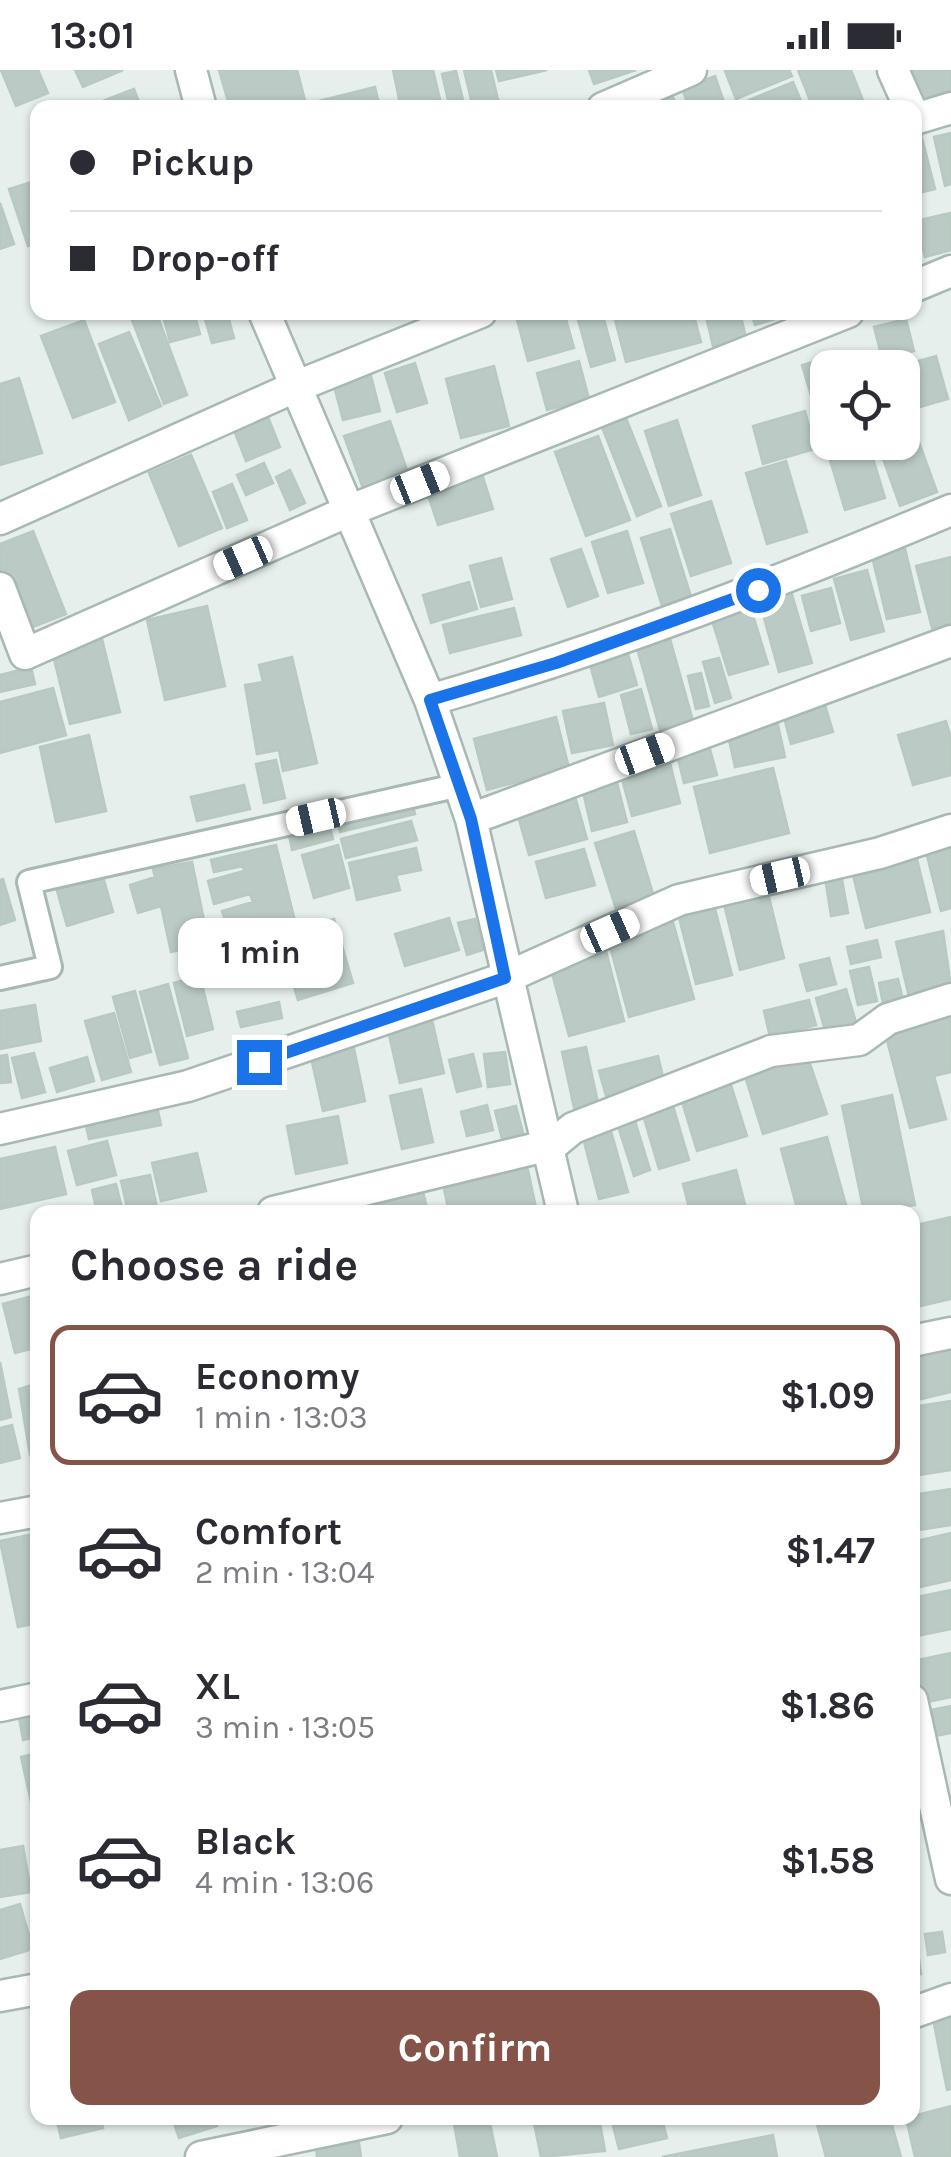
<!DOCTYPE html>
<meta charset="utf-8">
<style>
:root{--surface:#fff;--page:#f7f7f7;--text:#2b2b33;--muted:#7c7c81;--line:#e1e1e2;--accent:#855347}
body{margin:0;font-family:Karla,sans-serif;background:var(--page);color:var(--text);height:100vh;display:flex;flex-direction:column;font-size:38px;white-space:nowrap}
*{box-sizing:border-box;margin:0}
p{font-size:32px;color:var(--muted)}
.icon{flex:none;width:55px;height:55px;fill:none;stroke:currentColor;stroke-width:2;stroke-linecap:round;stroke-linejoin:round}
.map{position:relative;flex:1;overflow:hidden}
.details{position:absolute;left:30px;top:1135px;width:890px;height:920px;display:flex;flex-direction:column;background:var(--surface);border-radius:20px;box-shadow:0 2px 8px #0004}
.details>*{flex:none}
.banner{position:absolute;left:30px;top:30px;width:892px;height:220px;border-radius:20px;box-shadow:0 2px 8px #0004;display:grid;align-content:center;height:220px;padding:0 40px;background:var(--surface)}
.fabs{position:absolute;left:810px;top:280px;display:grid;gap:20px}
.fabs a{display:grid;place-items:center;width:110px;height:110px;border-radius:20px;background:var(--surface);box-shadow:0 2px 8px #0004;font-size:50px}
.end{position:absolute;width:45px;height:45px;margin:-22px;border:12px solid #1a73e8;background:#fff;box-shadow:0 0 0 5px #fff}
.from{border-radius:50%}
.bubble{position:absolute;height:70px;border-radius:20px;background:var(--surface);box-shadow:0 2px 8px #0004;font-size:32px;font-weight:700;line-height:70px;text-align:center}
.car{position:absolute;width:30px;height:60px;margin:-30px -15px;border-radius:12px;box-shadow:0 0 8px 2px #0007;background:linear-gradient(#fff 24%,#345 0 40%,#fff 0 76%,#345 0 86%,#fff 0)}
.banner b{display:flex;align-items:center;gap:35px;height:95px;font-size:38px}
.banner b+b{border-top:2px solid var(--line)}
.banner i{width:25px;height:25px;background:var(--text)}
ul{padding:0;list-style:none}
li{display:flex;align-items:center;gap:30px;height:140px;margin:0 20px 15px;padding:0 20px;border:5px solid transparent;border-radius:20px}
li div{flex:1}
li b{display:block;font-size:38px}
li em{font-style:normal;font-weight:700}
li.on{border-color:var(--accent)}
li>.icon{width:90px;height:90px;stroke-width:1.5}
h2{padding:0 40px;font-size:45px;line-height:120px}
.cta{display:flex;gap:20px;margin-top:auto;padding:20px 40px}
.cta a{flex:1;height:115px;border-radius:20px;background:var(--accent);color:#fff;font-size:40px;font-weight:700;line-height:115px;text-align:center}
.status{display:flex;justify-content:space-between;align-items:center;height:70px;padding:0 50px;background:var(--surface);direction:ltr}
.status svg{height:28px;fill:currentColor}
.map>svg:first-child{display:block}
</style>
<div class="status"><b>13:01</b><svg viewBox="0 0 49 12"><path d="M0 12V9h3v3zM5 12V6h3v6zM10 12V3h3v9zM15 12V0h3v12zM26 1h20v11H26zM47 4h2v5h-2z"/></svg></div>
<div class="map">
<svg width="951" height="2087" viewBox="0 0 951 2087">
<rect width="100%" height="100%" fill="#e6efeb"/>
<path fill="#bbcac4" stroke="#b8c9c2" stroke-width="2.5" d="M1 0H38L48 23 16 36Z
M75 0H123L83 17Z
M219 0H297L307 38H230Z
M393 0H433L442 38H401Z
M464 0H491L500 38H473Z
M496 0H547L499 11Z
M589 0H636L594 14Z
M789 0 792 6 736 29 725 1Z
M798 0H851L866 38H813Z
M905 0H951V24L916 34Z
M456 1 465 38H450L442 4Z
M715 6 726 38H689L682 18Z
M793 12 804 38H752L749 30Z
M375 17 380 38H320L319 31Z
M134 19 141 38H85Z
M670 19 677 38H644L641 30Z
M920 60 935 119 915 124V61Z
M951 63V114L945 116 934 67Z
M38 110V172L28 176 9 119Z
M0 133 14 174 0 179Z
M950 143 951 180 925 187 916 151Z
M129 242H156L187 325 164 334Z
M162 242H194L200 264 170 272Z
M203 242H227L234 268 212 273Z
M515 242H564L574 278 528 291Z
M576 242H602L615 290 591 297Z
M613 242H693L701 272 626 292Z
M705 242H740L746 268 713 276Z
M751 242H791L792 244 755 255Z
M906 249 914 281 882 288 874 257Z
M84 250 115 332 73 348 41 266Z
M129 262 161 336 129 350 99 274Z
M840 284 843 298H828V335L815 339 802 295Z
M936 286 948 329 910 340 902 298 897 297Z
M579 291 589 329 547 340 537 303Z
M415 293 427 333 397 342 385 303Z
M494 296 509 356 461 368 446 309Z
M371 306 380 341 343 350 334 316Z
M19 308 42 383 0 395V314Z
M805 341 815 379 763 394 753 356Z
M266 342 280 377 246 391 232 355Z
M624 343 661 436 637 446 600 352Z
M828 347V372H868L885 428 845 440 818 350Z
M677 350 701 425 669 436 645 361Z
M911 350 937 422 900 436 877 372H902V353Z
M390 351 409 406 364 421 344 366Z
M598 366 630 450 586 466 555 382Z
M191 385 222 458 179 476 149 403Z
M786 391 807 462 767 474 746 403Z
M264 393 273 413 246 425 237 405Z
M480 398 493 439 438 455 425 416Z
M290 400 305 433 290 440 276 407Z
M232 414 247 450 227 458 213 422Z
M711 431 731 493 691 506 671 444Z
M670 459 692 530 663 539 641 468Z
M33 461 66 544 23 561 0 503V474Z
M627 461 643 513 608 523 592 472Z
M903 470 920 542 887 549 870 478Z
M581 479 598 526 568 537 551 489Z
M951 487V553L932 558 916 496Z
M501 488 512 529 481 537 470 496Z
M867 500 884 561 851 570 834 509Z
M469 512 477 539 431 553 423 525Z
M831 518 840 553 811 561 802 526Z
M791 521 812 593 779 602 759 530Z
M749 532 768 594 729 605 710 544Z
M207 536 225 616 165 630 147 550Z
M514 538 521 565 450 583 443 555Z
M102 569 120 642 70 654 52 581Z
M670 569 693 651 660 660 637 578Z
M625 573 637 615 599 627 587 584Z
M292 587 317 693 283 701 279 680 257 684 245 615 263 612 259 595Z
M719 588 731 628 715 633 703 592Z
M31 597 35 614 0 622V605Z
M701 603 709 636 696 639 688 606Z
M53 618 66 665 0 683V632Z
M641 619 652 659 631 664 621 625Z
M823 628 833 662 791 674 782 640Z
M604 633 613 675 572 683 563 641Z
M776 646 785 687 735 697 726 656Z
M556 647 569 698 487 720 474 669Z
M946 651 951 669V705L913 715 898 665Z
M89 665 106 741 56 752 40 677Z
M707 668 717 705 684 713 675 677Z
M668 685 680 733 632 746 619 698Z
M276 690 285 728 264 733 256 694Z
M773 698 789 763 710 783 694 717Z
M615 705 627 752 592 761 581 713Z
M244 715 250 739 197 751 191 727Z
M573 719 587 769 529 785 515 735Z
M412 732 415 744 340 762 337 750Z
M411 751 417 770 346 788 341 769Z
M329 754 333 769 292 780 289 765Z
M634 761 654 827 616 839 595 773Z
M951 763V838L941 841 923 770Z
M276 775 295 851 259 860 256 848 227 856 222 841 253 832 250 824 214 834 208 811 244 801 243 796 214 802 211 790Z
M338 775 349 818 314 828 302 785Z
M914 777 930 842 866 858 851 797Z
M416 778 421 800 396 805 400 820 357 830 349 793Z
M584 779 595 815 546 828 536 792Z
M192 792 209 874 171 882 161 836 138 843 130 815 155 807 153 799Z
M102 803 113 842 67 856 56 817Z
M841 804 848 843 831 846 825 807Z
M3 809 15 850 0 855V810Z
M767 819 784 888 740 900 723 830Z
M712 827 732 905 696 914 676 836Z
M449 848 459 880 405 896 395 864Z
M334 849 353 913 298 930 278 866Z
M475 849 483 880 467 885 458 853Z
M673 852 694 929 629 947 608 869Z
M943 861 951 917 909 927 896 872Z
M877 870 881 887 851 894 847 877Z
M605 877 624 951 569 966 549 892Z
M829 888 836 914 807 921 800 895Z
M869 897 877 931 858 935 850 901Z
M200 906 213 959 187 966 174 913Z
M898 909 904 934 884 939 879 913Z
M168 914 188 988 160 995 140 922Z
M846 919 858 959 827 968 816 928Z
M135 921 151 982 130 988 113 927Z
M809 930 816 955 770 967 764 941Z
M279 932 282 948 241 957 237 942Z
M35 935 41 971 0 979V941Z
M430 941 444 1003 400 1013 386 952Z
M114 943 131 1002 102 1010 85 951Z
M951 943V1002L934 1006 946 1049 910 1058 884 959Z
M353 974 365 1031 323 1041 310 983Z
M586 977 600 1042 576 1047 562 982Z
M505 982 510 1014 488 1017 484 984Z
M34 983 45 1022 22 1028 12 988Z
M473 984 481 1016 457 1022 449 990Z
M7 985 11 1012 0 1013V986Z
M807 985 827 1044 763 1064 745 1006Z
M658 986 664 1011 606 1026 599 1001Z
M87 987 94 1011 57 1022 50 998Z
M729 1009 747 1066 697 1081 680 1025Z
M421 1019 433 1072 402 1079 390 1026Z
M892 1025 915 1135 864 1142 842 1036Z
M671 1029 689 1090 659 1099 641 1038Z
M487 1035 493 1060 467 1066 461 1042Z
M516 1036 523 1063 502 1069 495 1041Z
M158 1041 161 1055 89 1069 86 1056Z
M338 1046 347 1093 296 1104 287 1056Z
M635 1051 650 1100 634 1106 618 1056Z
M611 1061 628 1122 599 1129 583 1068Z
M827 1067 848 1142H798L781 1079Z
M107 1071 116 1105 77 1115 68 1081Z
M55 1077 66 1124 0 1139V1089Z
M197 1083 206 1121 161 1131 152 1093Z
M526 1091 536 1138 515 1142H449L442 1110Z
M736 1100 747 1142H690L683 1114Z
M150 1105 158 1142H128L121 1111Z
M420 1109 428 1142H343L340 1127Z
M116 1114 123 1142H97L92 1120Z
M951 1147V1229L912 1238V1156Z
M32 1226 38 1277 15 1283 3 1234Z
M951 1273V1322L913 1331 912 1282Z
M0 1292 11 1347 0 1350Z
M38 1313V1384L30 1385 19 1319Z
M951 1331V1400L912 1406V1337Z
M12 1355 20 1388 0 1393V1358Z
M951 1419V1455L912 1461V1425Z
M38 1463V1553L18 1557 0 1471Z
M951 1463V1510L912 1519V1472Z
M951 1520V1559L912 1567V1528Z
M951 1583V1627L923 1633 913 1591Z
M38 1633V1667L23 1670 17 1636Z
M951 1636V1663L935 1666 931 1640Z
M38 1683V1744L34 1745 21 1687Z
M23 1776 31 1822 0 1827V1780Z
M20 1834 33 1879 0 1889V1840Z
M942 1862 945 1882 928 1885 925 1864Z
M918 1882 921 1904 912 1906V1883Z
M951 1945V2019L947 2020 933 1949Z
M951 2036V2087H915L906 2048Z
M56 2048H100L103 2058 61 2068Z
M172 2048H214L217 2056 179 2068Z
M453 2048H489L497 2087H460Z
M533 2048H599L605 2081 541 2087Z
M611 2048H662L667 2068 619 2079Z
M829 2048H890L901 2087H826L816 2051Z
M773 2065 777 2087H662Z
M359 2073 361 2087H317L316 2078Z"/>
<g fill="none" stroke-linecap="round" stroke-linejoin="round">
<defs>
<path id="lane" d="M0 908 50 897 29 812 460 715"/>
<path id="street" d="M191 0 201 38
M893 0 910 38
M603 38 691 0
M915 49 951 38
M915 216 951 201
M264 242 430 630 471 749 563 1142
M0 449 295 317 481 242
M0 518 25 584 351 440 848 242
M430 630C609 578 780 512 951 440
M471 749 951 571
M0 1059 188 1016 505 908 679 830 880 783 951 760
M550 1077 573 1058 771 981 859 970 888 949 951 929
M273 1142 550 1075
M0 1209 38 1200
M912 1271 951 1263
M0 1448 38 1441
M912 1630 951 1809
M0 1636 38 1628
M0 1926 38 1919
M912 1943 951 1929
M201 2087 387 2048"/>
</defs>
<use href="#lane" stroke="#a8b8b2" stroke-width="28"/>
<use href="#street" stroke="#a8b8b2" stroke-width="35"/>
<use href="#lane" stroke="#fff" stroke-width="22"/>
<use href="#street" stroke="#fff" stroke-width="30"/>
</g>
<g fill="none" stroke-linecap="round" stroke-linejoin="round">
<path stroke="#1a73e8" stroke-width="12" d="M259 992 505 908 471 749 430 630 556 593 758 520"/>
</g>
</svg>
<div class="fabs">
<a><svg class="icon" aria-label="locate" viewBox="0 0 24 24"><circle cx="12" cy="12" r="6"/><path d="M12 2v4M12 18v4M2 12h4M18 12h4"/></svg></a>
</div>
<i class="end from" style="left:758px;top:520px"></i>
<i class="end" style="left:259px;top:992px"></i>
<div class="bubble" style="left:178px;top:848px;width:165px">1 min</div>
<i class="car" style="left:420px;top:413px;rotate:68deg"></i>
<i class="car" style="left:243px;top:488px;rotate:246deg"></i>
<i class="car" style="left:645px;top:684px;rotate:70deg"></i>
<i class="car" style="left:316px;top:747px;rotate:257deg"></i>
<i class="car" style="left:780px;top:806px;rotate:257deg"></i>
<i class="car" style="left:610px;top:861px;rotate:66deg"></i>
<div class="banner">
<b><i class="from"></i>Pickup</b>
<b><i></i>Drop-off</b>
</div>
<section class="details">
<h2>Choose a ride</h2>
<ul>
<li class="on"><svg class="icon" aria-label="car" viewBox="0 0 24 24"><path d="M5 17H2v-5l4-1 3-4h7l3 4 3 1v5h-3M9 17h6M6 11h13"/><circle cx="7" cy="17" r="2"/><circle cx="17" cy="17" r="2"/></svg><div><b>Economy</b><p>1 min · 13:03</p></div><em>$1.09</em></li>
<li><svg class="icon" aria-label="car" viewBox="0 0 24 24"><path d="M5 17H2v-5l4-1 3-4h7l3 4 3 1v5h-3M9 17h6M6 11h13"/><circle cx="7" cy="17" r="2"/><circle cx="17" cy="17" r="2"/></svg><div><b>Comfort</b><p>2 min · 13:04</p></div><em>$1.47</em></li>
<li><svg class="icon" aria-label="car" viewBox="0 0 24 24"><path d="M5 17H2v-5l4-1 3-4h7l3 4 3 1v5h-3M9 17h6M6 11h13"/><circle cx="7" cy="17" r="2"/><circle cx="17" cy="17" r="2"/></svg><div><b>XL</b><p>3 min · 13:05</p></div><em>$1.86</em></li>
<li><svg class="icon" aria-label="car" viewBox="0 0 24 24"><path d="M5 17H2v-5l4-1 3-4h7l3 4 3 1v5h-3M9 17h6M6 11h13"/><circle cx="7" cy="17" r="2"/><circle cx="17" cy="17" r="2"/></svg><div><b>Black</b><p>4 min · 13:06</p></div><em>$1.58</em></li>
</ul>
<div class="cta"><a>Confirm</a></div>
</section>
</div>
